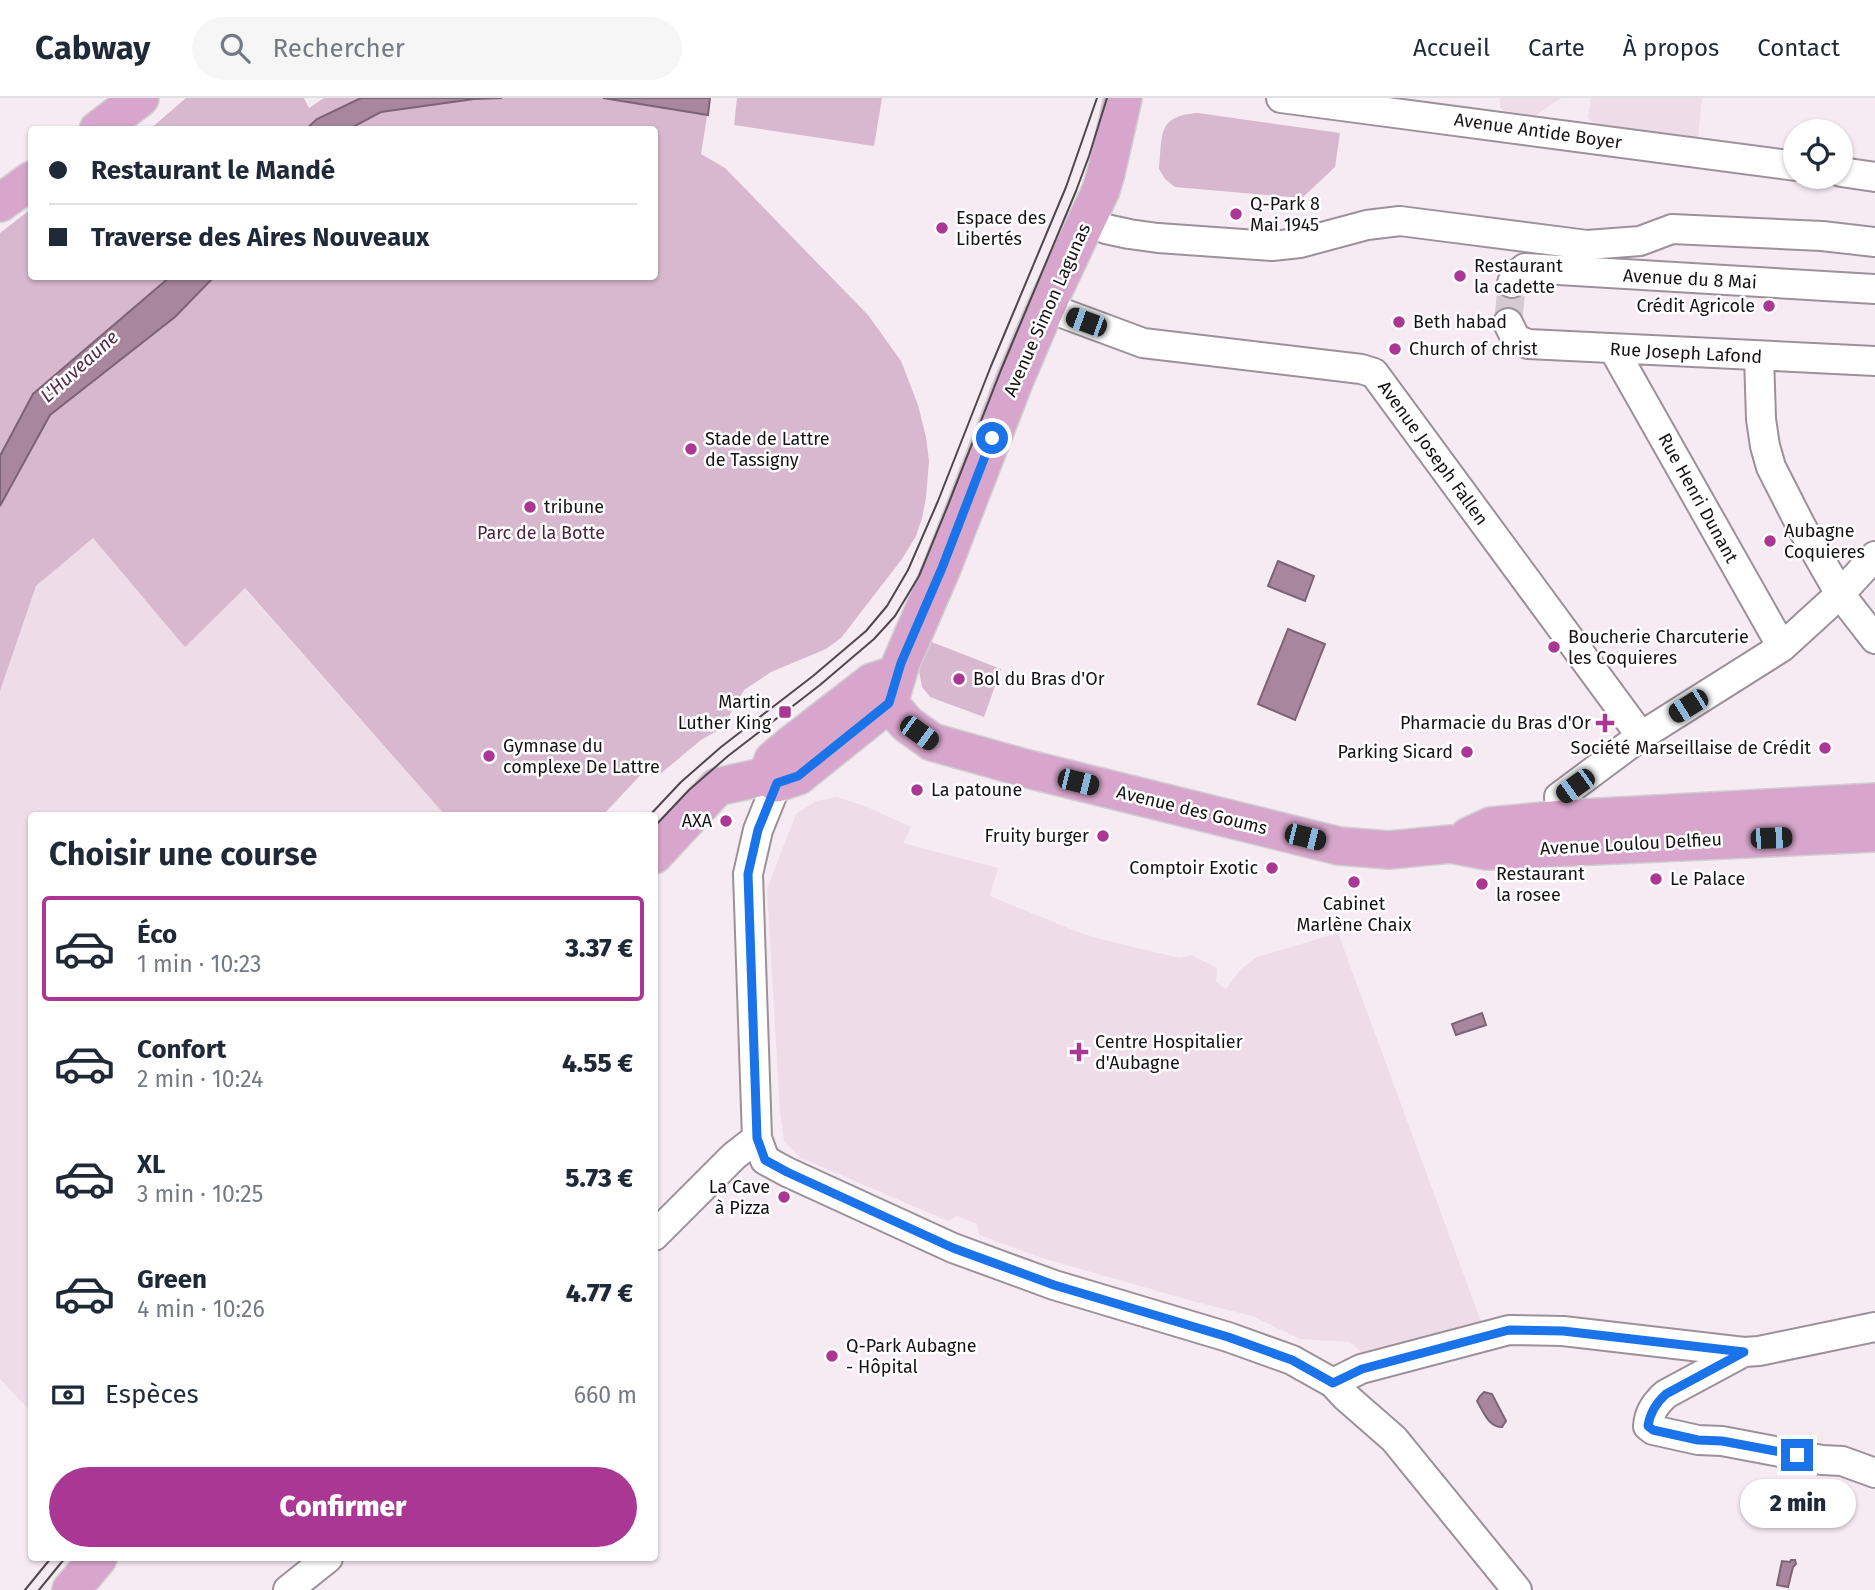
<!DOCTYPE html>
<html lang="fr">
<meta charset="utf-8">
<style>
:root{--surface:#fff;--page:#f6f6f7;--text:#1f2937;--muted:#747a83;--line:#e0e1e3;--accent:#a93793}
body{margin:0;font-family:"Fira Sans",sans-serif;background:var(--page);color:var(--text);height:100vh;display:flex;flex-direction:column;font-size:26px;white-space:nowrap}
*{box-sizing:border-box;margin:0}
p{font-size:23px;color:var(--muted)}
.icon{flex:none;width:38px;height:38px;fill:none;stroke:currentColor;stroke-width:2;stroke-linecap:round;stroke-linejoin:round}
.map{position:relative;flex:1;overflow:hidden}
.side{position:absolute;left:28px;top:714px;width:630px;height:749px;display:flex;flex-direction:column;background:var(--surface);border-radius:7px;box-shadow:0 2px 5px #0004}
.side>*{flex:none}
.top-card{position:absolute;left:28px;top:28px;width:630px;height:154px;border-radius:7px;box-shadow:0 2px 5px #0004;display:grid;align-content:center;height:154px;padding:0 21px;background:var(--surface)}
.fabs{position:absolute;left:1783px;top:21px;display:grid;gap:14px}
.fabs a{display:grid;place-items:center;width:70px;height:70px;border-radius:50%;background:var(--surface);box-shadow:0 2px 5px #0004;font-size:35px}
.end{position:absolute;width:32px;height:32px;margin:-16px;border:9px solid #1a73e8;background:#fff;box-shadow:0 0 0 4px #fff}
.from{border-radius:50%}
.bubble{position:absolute;height:49px;border-radius:24px;background:var(--surface);box-shadow:0 2px 5px #0004;font-size:23px;font-weight:800;line-height:49px;text-align:center}
.car{position:absolute;width:21px;height:42px;margin:-21px -10px;border-radius:9px;box-shadow:0 0 5px 2px #0007;background:linear-gradient(#222 24%,#8ab4d8 0 40%,#222 0 76%,#8ab4d8 0 86%,#222 0)}
.top-card b{display:flex;align-items:center;gap:24px;height:66px;font-size:26px}
.top-card b+b{border-top:2px solid var(--line)}
.top-card i{width:18px;height:18px;background:var(--text)}
ul{padding:0;list-style:none}
li{display:flex;align-items:center;gap:21px;height:105px;margin:0 14px 10px;padding:0 7px;border:4px solid transparent;border-radius:7px}
li div{flex:1}
li b{display:block;font-size:26px}
li em{font-style:normal;font-weight:800}
li.selected{border-color:var(--accent)}
li>.icon{width:63px;height:63px;stroke-width:1.5}
h2{padding:0 21px;font-size:32px;line-height:84px}
.pay{display:flex;align-items:center;gap:18px;height:77px;padding:0 21px;font-size:26px}
.pay p{margin-inline-start:auto}
.cta{display:flex;gap:14px;margin-top:auto;padding:14px 21px}
.cta a{flex:1;height:80px;border-radius:42px;background:var(--accent);color:#fff;font-size:28px;font-weight:800;line-height:80px;text-align:center}
header{display:flex;align-items:center;gap:42px;box-sizing:border-box;height:98px;padding:0 35px;background:var(--surface);border-bottom:2px solid var(--line)}
header strong{font-size:33px}
nav{display:flex;gap:38px;margin-inline-start:auto;font-size:24px}
.search{width:490px;height:63px;background:var(--page);display:flex;align-items:center;gap:18px;box-sizing:border-box;padding:0 24px;border-radius:38px;color:var(--muted);font-size:26px}
.map>svg:first-child{display:block}
</style>
<header>
<strong>Cabway</strong>
<div class="search"><svg class="icon" aria-label="search" viewBox="0 0 24 24"><circle cx="10" cy="10" r="6"/><path d="M15 15l6 6"/></svg>Rechercher</div>
<nav><a>Accueil</a><a>Carte</a><a>À propos</a><a>Contact</a></nav>
</header>
<div class="map">
<svg width="1875" height="1492" viewBox="0 0 1875 1492">
<rect width="100%" height="100%" fill="#f6ebf3"/>
<path fill="#efdce9" d="M1500 0H1561L1535 18 1504 13 1500 9Z
M1591 0H1702L1698 41 1697 40 1596 27 1588 20Z
M93 440 185 548 244 490 445 717 32 718 31 1314 0 1281V593L36 488Z
M837 699 865 708 911 729 903 745 998 770 990 798 1078 834 1097 840 1179 860 1191 857 1217 870 1216 884 1226 891 1241 871 1257 859 1338 835 1483 1229 1364 1257 1350 1244 1300 1241 1252 1218 1196 1204 1039 1159 979 1137 977 1126 957 1118 948 1123 799 1059 784 1043 780 1014 767 791 796 716 816 703Z"/>
<path fill="#d7b8ce" d="M186 0H304L309 10 324 0H710L701 56 725 70 868 217 901 263 918 307 926 339 929 363 926 400 922 420 916 438 902 461 841 540 826 551 771 574 744 592 722 630 701 642 659 677 650 667 603 717H445L245 490 185 549 93 440 36 488 0 593V135L31 111 32 178H654V32L150 31Z
M737 0H882L874 48 734 27Z
M1198 15 1340 35 1335 69 1302 100 1175 89 1165 81 1159 71C1163 37 1156 18 1198 15Z
M929 543 1001 571 984 619 930 599 922 589 919 573Z"/>
<path fill="#a8869e" stroke="#7c6375" stroke-width="2" d="M361 0H502L474 1 381 14 349 31H306L317 21Z
M603 0H710L708 17Z
M171 178 214 179 175 219 50 317 0 408V358L33 296Z
M1278 463 1314 478 1305 503 1268 488Z
M1288 531 1325 546 1295 622 1258 606Z
M1482 915 1486 927 1456 937 1452 926Z
M1484 1294 1492 1296 1506 1323 1502 1329C1489 1330 1483 1313 1477 1303L1480 1298Z
M1791 1462H1795L1796 1466 1793 1469 1788 1489 1777 1487 1782 1463 1790 1464Z"/>
<g fill="none" stroke-linecap="round" stroke-linejoin="round">
<path stroke="#d4cad2" stroke-width="28" stroke-dasharray="28 14" stroke-linecap="butt" d="M1508 225 1512 185"/>
<defs>
<path id="minor" d="M1281 0 1796 68
M1841 74 1875 79
M1106 131 1129 136 1158 140 1272 148 1300 145 1367 127 1400 123 1587 147 1640 143 1672 131 1822 138 1875 144
M1512 185 1515 178 1525 170 1875 191
M1046 209 1143 245 1361 271 1374 275 1641 638
M1508 225 1516 241 1528 246 1875 263
M1614 252 1782 549
M1759 258 1761 321 1765 348 1771 369 1801 428 1840 496 1875 541
M777 685 758 732 748 776 757 1040 765 1062 787 1074 953 1150 1054 1187 1228 1239 1292 1262 1333 1285 1346 1299 1394 1341 1517 1492
M1564 741 1559 699 1641 638 1782 549 1840 496 1875 458
M654 1138 734 1058 757 1040
M1744 1254 1666 1296C1656 1305 1649 1314 1648 1328L1653 1332 1698 1342 1722 1343 1822 1362 1842 1363 1875 1375
M1333 1285 1361 1271 1509 1232 1563 1233 1744 1254 1759 1253 1875 1229
M288 1492 328 1460"/>
<path id="major" d="M98 32 140 0
M0 105 32 82
M889 605 907 626 932 644 1028 671 1339 748 1389 752 1451 746 1487 753 1875 735
M767 678 777 685 798 678 889 605 901 565 942 470 1014 284 1046 209 1101 92 1106 75 1123 0
M767 678 773 662 792 646 872 584 897 576
M1469 738 1491 728 1563 721 1875 704
M654 757 717 689 767 678
M71 1492 98 1460"/>
</defs>
<use href="#minor" stroke="#9c9199" stroke-width="32"/>
<use href="#major" stroke="#d0d0d0" stroke-width="40"/>
<use href="#minor" stroke="#fff" stroke-width="28"/>
<use href="#major" stroke="#d8a6cc" stroke-width="37"/>
<path stroke="#4d484c" stroke-width="2" d="M649 718 681 684 721 649 813 578 866 533 887 508 908 472 938 403 991 268 1066 89 1097 0
M654 729 689 692 728 658 820 587 874 541 895 518 919 478 948 407 1001 272 1076 93 1089 58 1107 0
M25 1492 51 1460
M39 1492 65 1460"/>
</g>
<g fill="none" stroke-linecap="round" stroke-linejoin="round">
<path stroke="#1a73e8" stroke-width="9" d="M992 340 942 470 901 565 889 605 798 678 777 685 758 732 748 776 757 1040 765 1062 787 1074 953 1150 1054 1187 1228 1239 1292 1262 1333 1285 1362 1271 1509 1232 1563 1233 1744 1254 1666 1296C1656 1305 1650 1314 1648 1328L1653 1332 1698 1342 1722 1343 1797 1357"/>
</g>
<g fill="#a93793" stroke="#fff" stroke-width="2.5">
<circle cx="1236" cy="116" r="7"/>
<circle cx="942" cy="130" r="7"/>
<circle cx="1460" cy="178" r="7"/>
<circle cx="1769" cy="208" r="7"/>
<circle cx="1399" cy="224" r="7"/>
<circle cx="1395" cy="251" r="7"/>
<circle cx="691" cy="351" r="7"/>
<circle cx="530" cy="409" r="7"/>
<circle cx="1770" cy="443" r="7"/>
<circle cx="1554" cy="549" r="7"/>
<circle cx="959" cy="581" r="7"/>
<rect x="778" y="607" width="14" height="14" rx="3.5"/>
<path d="M1601.5 614.5h7v7h7v7h-7v7h-7v-7h-7v-7h7z"/>
<circle cx="1825" cy="650" r="7"/>
<circle cx="1467" cy="654" r="7"/>
<circle cx="489" cy="658" r="7"/>
<circle cx="917" cy="692" r="7"/>
<circle cx="726" cy="723" r="7"/>
<circle cx="1103" cy="738" r="7"/>
<circle cx="1272" cy="770" r="7"/>
<circle cx="1656" cy="781" r="7"/>
<circle cx="1354" cy="784" r="7"/>
<circle cx="1482" cy="786" r="7"/>
<path d="M1075.5 943.5h7v7h7v7h-7v7h-7v-7h-7v-7h7z"/>
<circle cx="784" cy="1099" r="7"/>
<circle cx="832" cy="1258" r="7"/>
</g>
<g text-anchor="middle" stroke-width="5" stroke-linejoin="round" paint-order="stroke">
<g font-size="18" fill="#161215" stroke="#fff">
<text transform="translate(1538 33) rotate(8)" y="6">Avenue Antide Boyer</text>
<text transform="translate(1690 181) rotate(3)" y="6">Avenue du 8 Mai</text>
<text transform="translate(1047 212) rotate(-66)" y="6">Avenue Simon Lagunas</text>
<text transform="translate(1686 255) rotate(3)" y="6">Rue Joseph Lafond</text>
<text transform="translate(1433 355) rotate(54)" y="6">Avenue Joseph Fallen</text>
<text transform="translate(1698 400) rotate(61)" y="6">Rue Henri Dunant</text>
<text transform="translate(1192 712) rotate(14)" y="6">Avenue des Goums</text>
<text transform="translate(1631 746) rotate(-3)" y="6">Avenue Loulou Delfieu</text>
</g>
<g font-size="18" fill="#161215" stroke="#fff" text-anchor="start">
<text x="1250" y="112">Q-Park 8<tspan x="1250" dy="21">Mai 1945</tspan></text>
<text x="956" y="126">Espace des<tspan x="956" dy="21">Libertés</tspan></text>
<text x="1474" y="174">Restaurant<tspan x="1474" dy="21">la cadette</tspan></text>
<text x="1755" y="214" text-anchor="end">Crédit Agricole</text>
<text x="1413" y="230">Beth habad</text>
<text x="1409" y="257">Church of christ</text>
<text x="705" y="347">Stade de Lattre<tspan x="705" dy="21">de Tassigny</tspan></text>
<text x="544" y="415">tribune</text>
<text x="1784" y="439">Aubagne<tspan x="1784" dy="21">Coquieres</tspan></text>
<text x="1568" y="545">Boucherie Charcuterie<tspan x="1568" dy="21">les Coquieres</tspan></text>
<text x="973" y="587">Bol du Bras d'Or</text>
<text x="771" y="610" text-anchor="end">Martin<tspan x="771" dy="21">Luther King</tspan></text>
<text x="1591" y="631" text-anchor="end">Pharmacie du Bras d'Or</text>
<text x="503" y="654">Gymnase du<tspan x="503" dy="21">complexe De Lattre</tspan></text>
<text x="1811" y="656" text-anchor="end">Société Marseillaise de Crédit</text>
<text x="1453" y="660" text-anchor="end">Parking Sicard</text>
<text x="931" y="698">La patoune</text>
<text x="712" y="729" text-anchor="end">AXA</text>
<text x="1089" y="744" text-anchor="end">Fruity burger</text>
<text x="1258" y="776" text-anchor="end">Comptoir Exotic</text>
<text x="1496" y="782">Restaurant<tspan x="1496" dy="21">la rosee</tspan></text>
<text x="1670" y="787">Le Palace</text>
<text x="1354" y="812" text-anchor="middle">Cabinet<tspan x="1354" dy="21">Marlène Chaix</tspan></text>
<text x="1095" y="950">Centre Hospitalier<tspan x="1095" dy="21">d'Aubagne</tspan></text>
<text x="770" y="1095" text-anchor="end">La Cave<tspan x="770" dy="21">à Pizza</tspan></text>
<text x="846" y="1254">Q-Park Aubagne<tspan x="846" dy="21">- Hôpital</tspan></text>
</g>
<g font-size="18" fill="#4f2245" stroke="#fff">
<text x="541" y="441">Parc de la Botte</text>
</g>
<g font-size="19" font-style="italic" fill="#582a4d" stroke="#fff">
<text transform="translate(79 268) rotate(-42)" y="7">L'Huveaune</text>
</g>
</g>
</svg>
<div class="fabs">
<a><svg class="icon" aria-label="locate" viewBox="0 0 24 24"><circle cx="12" cy="12" r="6"/><path d="M12 2v4M12 18v4M2 12h4M18 12h4"/></svg></a>
</div>
<i class="end from" style="left:992px;top:340px"></i>
<i class="end" style="left:1797px;top:1357px"></i>
<div class="bubble" style="left:1740px;top:1381px;width:116px">2 min</div>
<i class="car" style="left:1086px;top:224px;rotate:290deg"></i>
<i class="car" style="left:1688px;top:608px;rotate:238deg"></i>
<i class="car" style="left:919px;top:635px;rotate:126deg"></i>
<i class="car" style="left:1078px;top:684px;rotate:104deg"></i>
<i class="car" style="left:1575px;top:688px;rotate:234deg"></i>
<i class="car" style="left:1305px;top:739px;rotate:104deg"></i>
<i class="car" style="left:1771px;top:740px;rotate:88deg"></i>
<div class="top-card">
<b><i class="from"></i>Restaurant le Mandé</b>
<b><i></i>Traverse des Aires Nouveaux</b>
</div>
<section class="side">
<h2>Choisir une course</h2>
<ul>
<li class="selected"><svg class="icon" aria-label="car" viewBox="0 0 24 24"><path d="M5 17H2v-5l4-1 3-4h7l3 4 3 1v5h-3M9 17h6M6 11h13"/><circle cx="7" cy="17" r="2"/><circle cx="17" cy="17" r="2"/></svg><div><b>Éco</b><p>1 min · 10:23</p></div><em>3.37 €</em></li>
<li><svg class="icon" aria-label="car" viewBox="0 0 24 24"><path d="M5 17H2v-5l4-1 3-4h7l3 4 3 1v5h-3M9 17h6M6 11h13"/><circle cx="7" cy="17" r="2"/><circle cx="17" cy="17" r="2"/></svg><div><b>Confort</b><p>2 min · 10:24</p></div><em>4.55 €</em></li>
<li><svg class="icon" aria-label="car" viewBox="0 0 24 24"><path d="M5 17H2v-5l4-1 3-4h7l3 4 3 1v5h-3M9 17h6M6 11h13"/><circle cx="7" cy="17" r="2"/><circle cx="17" cy="17" r="2"/></svg><div><b>XL</b><p>3 min · 10:25</p></div><em>5.73 €</em></li>
<li><svg class="icon" aria-label="car" viewBox="0 0 24 24"><path d="M5 17H2v-5l4-1 3-4h7l3 4 3 1v5h-3M9 17h6M6 11h13"/><circle cx="7" cy="17" r="2"/><circle cx="17" cy="17" r="2"/></svg><div><b>Green</b><p>4 min · 10:26</p></div><em>4.77 €</em></li>
</ul>
<div class="pay"><svg class="icon" aria-label="cash" viewBox="0 0 24 24"><path d="M3 7h18v10H3z"/><circle cx="12" cy="12" r="2"/></svg>Espèces<p>660 m</p></div>
<div class="cta"><a>Confirmer</a></div>
</section>
</div>
